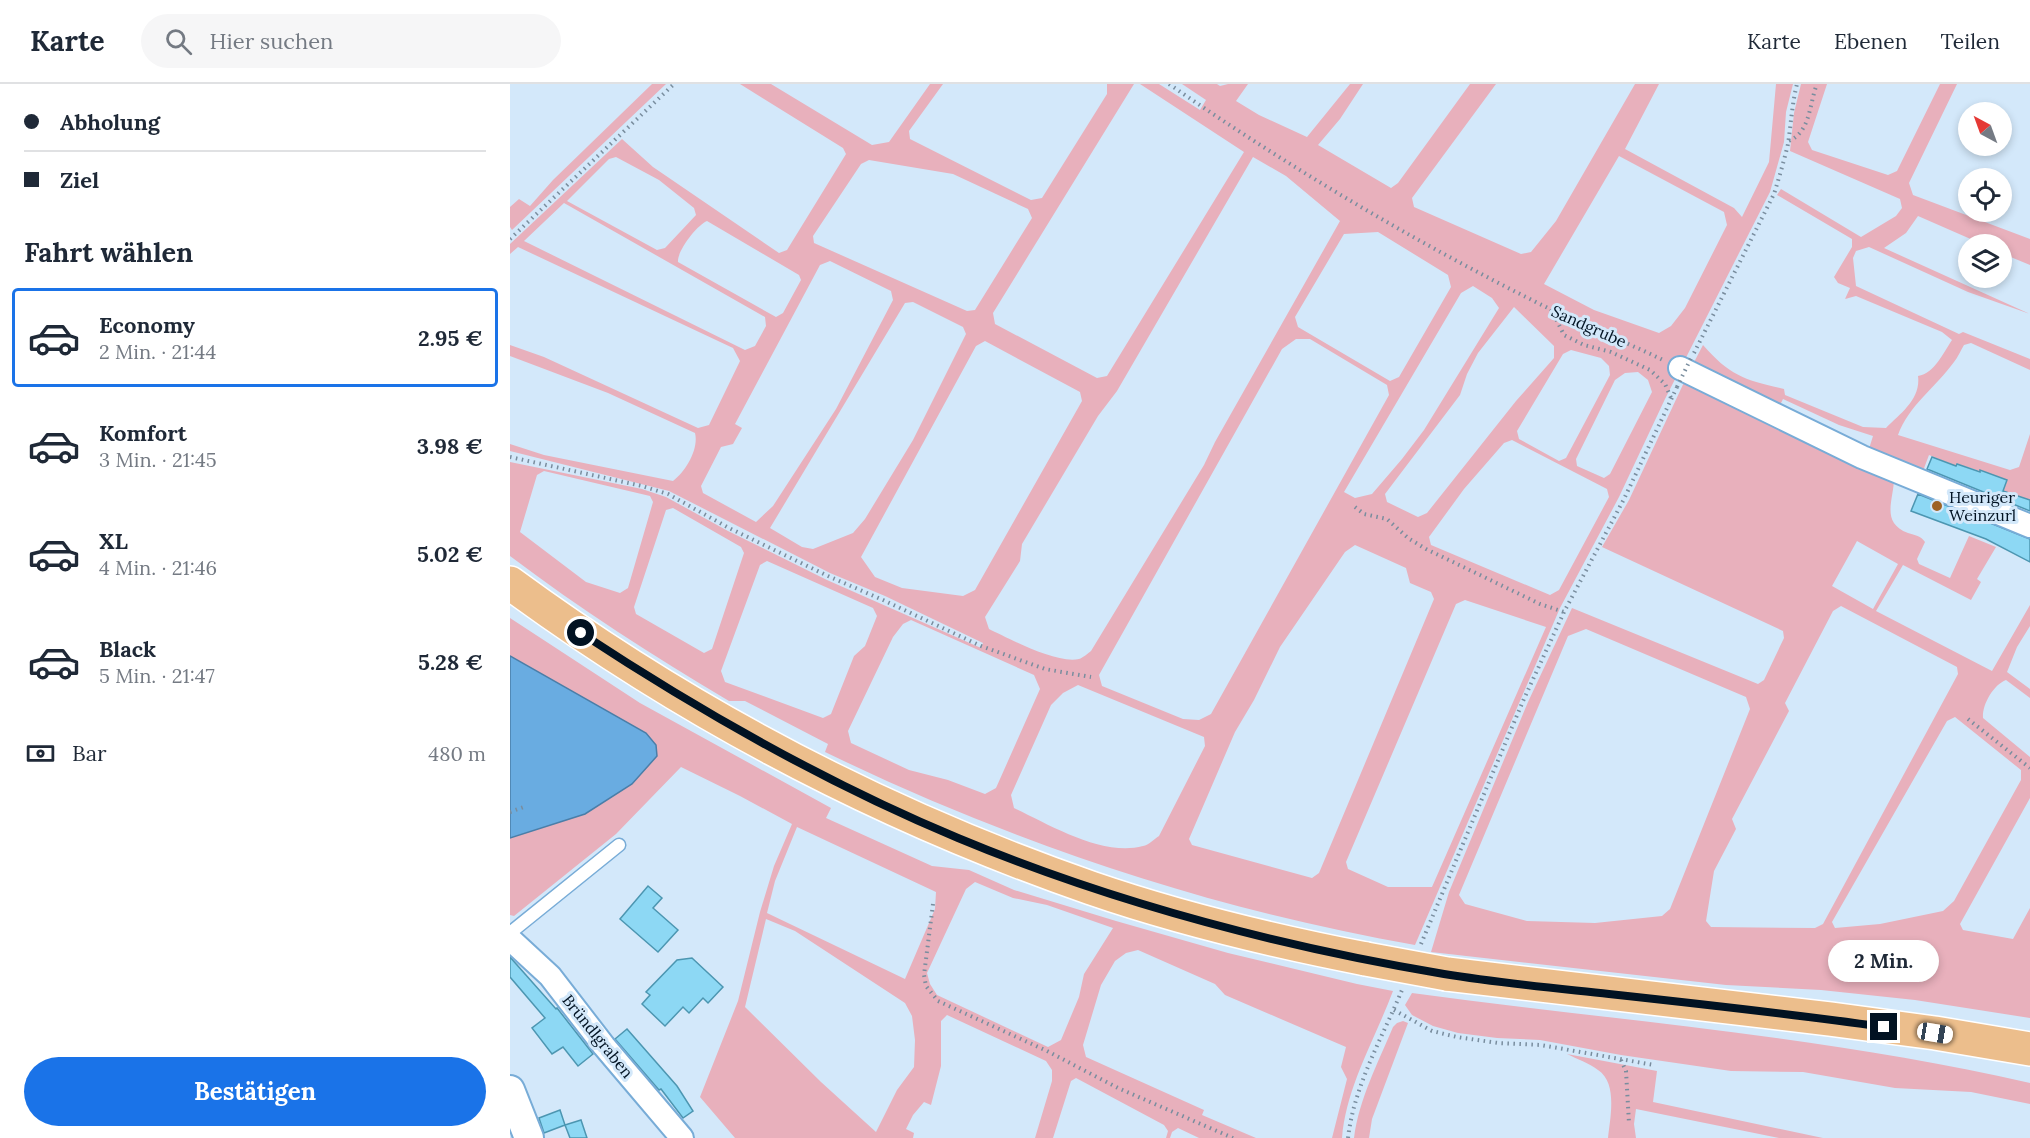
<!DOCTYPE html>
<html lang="de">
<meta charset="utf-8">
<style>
:root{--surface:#fff;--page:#f6f6f7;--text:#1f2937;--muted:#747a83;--line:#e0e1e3;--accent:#1a73e8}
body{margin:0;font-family:Lora,serif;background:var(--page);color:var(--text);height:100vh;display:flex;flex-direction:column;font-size:22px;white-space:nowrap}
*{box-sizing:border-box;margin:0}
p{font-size:20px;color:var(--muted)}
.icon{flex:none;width:33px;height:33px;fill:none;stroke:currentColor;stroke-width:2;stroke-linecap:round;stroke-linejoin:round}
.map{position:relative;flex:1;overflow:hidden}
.sheet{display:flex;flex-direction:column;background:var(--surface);width:510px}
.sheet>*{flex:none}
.top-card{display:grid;align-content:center;height:132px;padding:0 24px;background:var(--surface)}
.needle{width:39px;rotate:319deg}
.buttons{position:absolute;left:1448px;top:18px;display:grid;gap:12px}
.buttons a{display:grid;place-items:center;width:54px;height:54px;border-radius:50%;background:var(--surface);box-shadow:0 3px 9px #0003;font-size:30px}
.end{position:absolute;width:27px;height:27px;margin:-14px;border:8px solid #011222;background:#fff;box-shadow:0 0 0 3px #fff}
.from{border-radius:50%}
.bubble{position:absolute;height:42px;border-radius:21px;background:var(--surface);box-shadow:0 3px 9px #0003;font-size:20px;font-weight:800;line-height:42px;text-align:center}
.car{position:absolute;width:18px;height:36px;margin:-18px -9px;border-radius:8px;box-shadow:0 0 4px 2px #0007;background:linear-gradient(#fff 24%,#345 0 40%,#fff 0 76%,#345 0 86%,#fff 0)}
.top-card b{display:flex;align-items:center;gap:21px;height:57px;font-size:22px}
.top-card b+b{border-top:2px solid var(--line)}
.top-card i{width:15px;height:15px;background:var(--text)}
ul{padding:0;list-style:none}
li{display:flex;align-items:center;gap:18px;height:99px;margin:0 12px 9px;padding:0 12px;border:3px solid transparent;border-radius:6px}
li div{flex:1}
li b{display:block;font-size:22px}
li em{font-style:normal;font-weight:800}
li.current{border-color:var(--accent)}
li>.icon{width:54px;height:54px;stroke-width:1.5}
h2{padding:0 24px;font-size:27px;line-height:72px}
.pay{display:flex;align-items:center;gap:15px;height:66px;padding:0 24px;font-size:22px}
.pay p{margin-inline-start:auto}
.action{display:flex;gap:12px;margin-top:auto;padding:12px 24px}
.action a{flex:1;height:69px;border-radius:36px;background:var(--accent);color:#fff;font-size:24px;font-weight:800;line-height:69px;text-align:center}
header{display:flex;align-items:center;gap:36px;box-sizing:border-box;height:84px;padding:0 30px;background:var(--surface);border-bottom:2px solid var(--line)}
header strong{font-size:28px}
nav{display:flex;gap:33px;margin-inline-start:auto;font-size:21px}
.search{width:420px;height:54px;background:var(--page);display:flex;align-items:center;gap:15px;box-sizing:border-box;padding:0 21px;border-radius:33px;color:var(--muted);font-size:22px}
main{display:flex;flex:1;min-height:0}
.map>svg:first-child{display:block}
</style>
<header>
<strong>Karte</strong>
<div class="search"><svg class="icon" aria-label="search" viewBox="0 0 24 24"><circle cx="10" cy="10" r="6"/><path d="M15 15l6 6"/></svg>Hier suchen</div>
<nav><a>Karte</a><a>Ebenen</a><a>Teilen</a></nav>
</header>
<main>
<section class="sheet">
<div class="top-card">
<b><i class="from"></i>Abholung</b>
<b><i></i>Ziel</b>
</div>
<h2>Fahrt wählen</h2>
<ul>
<li class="current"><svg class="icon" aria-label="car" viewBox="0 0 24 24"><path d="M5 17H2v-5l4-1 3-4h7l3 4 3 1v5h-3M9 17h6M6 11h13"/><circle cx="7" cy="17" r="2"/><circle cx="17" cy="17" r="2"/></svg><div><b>Economy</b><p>2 Min. · 21:44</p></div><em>2.95 €</em></li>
<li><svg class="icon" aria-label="car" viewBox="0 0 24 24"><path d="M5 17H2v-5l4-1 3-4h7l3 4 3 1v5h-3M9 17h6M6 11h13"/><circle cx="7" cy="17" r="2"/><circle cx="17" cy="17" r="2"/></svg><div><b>Komfort</b><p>3 Min. · 21:45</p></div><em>3.98 €</em></li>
<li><svg class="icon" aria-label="car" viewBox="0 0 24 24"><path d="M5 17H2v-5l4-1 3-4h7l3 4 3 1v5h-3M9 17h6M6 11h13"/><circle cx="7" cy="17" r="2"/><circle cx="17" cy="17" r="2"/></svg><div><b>XL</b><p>4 Min. · 21:46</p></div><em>5.02 €</em></li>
<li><svg class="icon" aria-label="car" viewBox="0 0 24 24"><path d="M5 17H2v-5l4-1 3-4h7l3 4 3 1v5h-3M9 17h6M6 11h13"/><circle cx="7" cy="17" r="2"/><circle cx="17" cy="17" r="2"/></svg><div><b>Black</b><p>5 Min. · 21:47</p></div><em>5.28 €</em></li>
</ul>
<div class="pay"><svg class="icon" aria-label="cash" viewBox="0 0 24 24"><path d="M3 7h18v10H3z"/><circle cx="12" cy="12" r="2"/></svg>Bar<p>480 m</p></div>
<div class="action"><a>Bestätigen</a></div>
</section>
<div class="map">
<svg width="1520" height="1054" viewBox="0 0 1520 1054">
<rect width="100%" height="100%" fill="#d3e8fa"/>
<path fill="#e8b0bc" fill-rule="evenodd" d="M142 0H156L2 146 0 143V123L9 115 20 122 43 96Z
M230 0H261L362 61 379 58 420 0H433L399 47 400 55 521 116 532 114 597 10V0H624L483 229 485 240 587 294 597 292 734 68 630 0H649L690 26 696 16 672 0H707L710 2 718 0H738L726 17 749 31 797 53 840 0H853L830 35 808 61 881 104 888 99 960 0H986L902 114 904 123 1011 170 1021 168 1046 137 1125 0H1149L1115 65 1224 124 1232 133 1259 78 1266 0H1283L1276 28 1274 58 1260 108 1155 315 1109 413 1050 524 905 861C699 825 503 759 315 668L318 660 235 617H219C143 572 70 525 0 472V378L132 405 156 413 218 447 317 496 471 564 473 559 375 512 320 489 159 407 0 367V360L34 371 163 397C176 387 189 365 185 349L98 309 0 272V261L34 273 188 344 199 341 230 277 223 264 8 163 0 170V160L112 55 143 83 269 169 277 166 336 70 333 64ZM1109 72 1214 128 1217 141 1175 224 1161 242 1149 249 1084 226 1034 200ZM106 73 149 96 184 124 186 131 155 164 147 166 57 117 99 75ZM743 73 776 92 830 137 705 358 694 381 581 567C578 569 573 574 569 575 546 580 500 555 479 545L475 533 510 477 512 460 588 332 607 307ZM359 76 443 90 518 125 522 134 465 226 457 227 304 159 303 152 351 80ZM54 119 255 233 256 242 245 262 235 266 14 157ZM197 137 289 191 291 196 273 229 266 233 168 178C167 167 187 141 197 137ZM868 148 938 191 941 203 889 293 880 297 788 243 785 233 834 150ZM320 177 381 207 383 216 326 325 263 422 246 438 193 409 191 402 211 363 223 360 232 344 225 340 310 181ZM963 202 982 214 989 224 914 346 892 375 862 410 845 414 834 408 951 209ZM403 218 453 243 456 250 403 356 355 435 343 449 303 465 292 463 260 444 395 219ZM1004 223 1044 262V274L1006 317 917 429 908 433 877 418 875 410 950 311 957 290 968 269ZM786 255H800L877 301 879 311 701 630 689 636 673 635 592 602 589 591 772 265ZM475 257 570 308 572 317 465 506 453 512 392 504 365 493 351 473 466 262ZM1061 266 1091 274 1099 282 1100 291 1056 374 1049 377 1009 355 1007 347 1053 270ZM1128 288 1138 296 1142 308 1100 390 1094 394 1067 382 1066 375 1105 296 1115 289ZM1002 356 1097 405 1099 413 1049 506 1040 511 921 461 919 453 954 405 994 359ZM34 387 140 412 143 418 118 504 110 509 76 498 10 448 27 391ZM163 424 231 463 234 469 202 565 194 569 126 530 124 523 156 426ZM845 461 896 484 900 499 921 508 924 515 809 789 802 794 682 761 679 755 725 648 744 616 770 563 835 468ZM257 477 363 524 367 532 355 562 344 572 321 630 313 634 215 598 211 587 250 481ZM955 516 1036 543 922 803H878L838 785 836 778 946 520ZM401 536 524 591 530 605 486 704 475 710 438 696 399 686 341 659 338 647 383 553 393 540ZM568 601 694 653 695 662 649 752C644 755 639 761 633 762 593 773 540 741 504 724L501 711 541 621 553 609Z
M1291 0H1317L1298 58 1302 66 1378 91 1387 87 1430 0H1447L1399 99 1403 111 1520 155V181L1491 169V160H1472L1408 132 1396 149 1374 164 1520 230 1458 208 1359 163 1346 167 1343 174 1346 202 1449 250 1453 248 1520 275V286L1461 259 1454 261C1451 266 1448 273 1444 278 1426 303 1399 321 1388 351L1500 386 1509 383 1520 350V417L1493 407 1497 396 1448 380 1446 382 1419 371 1413 387 1358 368 1363 352 1329 341 1273 315 1268 325 1181 284 1193 261C1220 292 1235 296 1274 305L1275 311 1353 343 1376 344C1391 329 1411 315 1408 292 1425 289 1433 269 1442 256L1432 248 1346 212 1335 215 1340 204 1328 199 1324 193 1342 163V155L1267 111 1271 105 1351 153 1386 132 1392 124 1390 115 1280 67 1284 29Z
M1177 292 1384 394C1384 416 1370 438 1398 449 1405 451 1411 452 1415 458L1407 475 1409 480 1440 494 1459 452 1486 463 1467 495 1471 498 1461 516 1393 481 1366 527 1482 587 1520 521V542L1507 563 1497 588 1520 605V614L1496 596C1483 601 1472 621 1473 634L1520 673V714L1450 840 1453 846 1503 855 1520 824V934L1405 916 1311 906 1216 901 921 868 939 808 1018 618 1062 524 1248 600 1254 596 1274 554 1273 547 1092 463 1119 416ZM1347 457 1388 480 1363 525 1322 502ZM1331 522 1447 583 1448 590 1313 840 1305 844 1201 843 1196 837 1204 787 1226 745 1222 735 1279 627 1275 619 1323 527ZM1076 545 1236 613 1240 625 1160 825 1152 832 1085 839 1017 837 955 820 949 811 1058 552ZM1445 633 1511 686V696L1444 817 1433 827 1370 840 1325 844 1322 838 1437 637Z
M0 534 130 619 321 724 316 734 422 782 459 786 504 806 606 837 718 869 847 900 883 907C865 955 836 1003 832 1054H822L837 995 831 983 836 963 715 911 705 900 628 866 616 869 605 877 591 901 573 961 576 973 694 1026 692 1031 746 1054H689L668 1044 662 1048 660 1054H656L658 1047 654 1041 566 994 561 997 543 1054H525L542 997V986L536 977 437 931 431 937V982L421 1021 414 1018 403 1031 396 1045 404 1049 403 1054H225L190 1013 228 917 250 828 264 782 282 740 230 712 171 683 106 750 4 832 0 831ZM287 743 426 808 425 825 395 895 257 829 265 797ZM465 798 503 814 537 821 603 844 574 890 569 913 551 956 538 963 427 911 420 900 417 889 456 805ZM256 835 285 847 395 919 402 932 405 956 404 983 387 1006 366 1048 311 998 235 923Z
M902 909C1109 937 1315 952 1520 999V1020L1461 1008 1385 1004 1293 988 1221 987 1111 971 1030 956 987 954 948 949 923 942 902 931 895 921Z
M893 937 898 939 862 1035 859 1054H844C849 1015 868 979 883 943L887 939Z
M1057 970 1147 987 1143 1018 1313 1054H1269L1126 1025 1124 1040 1126 1054H1098C1100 1034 1108 999 1088 986 1079 979 1067 975 1057 970Z"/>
<path fill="#69ace1" stroke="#4a7ea8" stroke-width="1.5" d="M0 572 136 649 146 661 147 672 122 700 75 730 0 754Z"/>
<path fill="#8dd8f4" stroke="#4c96b1" stroke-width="1.5" d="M1422 373 1446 382 1447 380 1470 388V386L1497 396 1493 407 1520 416V427L1417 385Z
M1408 410 1520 455V478L1476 455 1401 427Z
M138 802 152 814 143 824 168 846 148 868 110 835Z
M0 873 46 925 47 924 83 970 68 982 53 963 42 970 22 944 35 934 0 893Z
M182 874 213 903 198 919 193 914 179 929 173 923 155 942 132 920 140 911 136 908 167 876Z
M117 945 167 1002 183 1027 173 1034 151 1005 149 1006 105 955Z
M50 1026 55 1041 34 1049 29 1034Z
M71 1036 77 1054H60L55 1041Z"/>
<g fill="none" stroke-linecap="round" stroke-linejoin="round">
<defs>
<path id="service" d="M0 849 109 761"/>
<path id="minor" d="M1170 284 1352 373 1520 442
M0 855 40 892 94 962 172 1054"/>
<path id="tertiary" d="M0 1006 19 1054"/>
<path id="primary" d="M0 499C177 629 374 732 581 804 671 835 763 857 856 875
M937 890 1320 935 1425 949 1520 965"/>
</defs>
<use href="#service" stroke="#78acd7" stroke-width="15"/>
<use href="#minor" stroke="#78acd7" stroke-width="26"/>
<use href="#tertiary" stroke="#78acd7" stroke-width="32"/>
<use href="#primary" stroke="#fff" stroke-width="36"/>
<path stroke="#798d9e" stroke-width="4" stroke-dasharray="1.5 4.5" stroke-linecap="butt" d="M659 0C780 84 908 160 1040 225 1077 243 1116 258 1153 276
M1279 57C1301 47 1299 20 1307 0
M0 155 164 0
M1041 225 1054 251 1074 261 1101 268 1140 286 1155 300 1161 314
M1184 269 1264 110C1269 94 1274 77 1278 60 1281 40 1282 20 1287 0
M0 373 132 402 158 410 219 444 318 492 373 516 471 562 535 585 581 593
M845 423 854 430 877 435 898 454 916 465 1030 520 1054 528
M1458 635 1520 684
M0 728 14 723
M423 820 414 891 416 902 428 917 537 967 608 1004 723 1054
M911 860 1013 617 1054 528 1114 415 1167 303
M884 926 922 947 947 953 988 959 1031 961 1144 981
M1111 976 1116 987 1119 1039
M838 1054C844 1002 872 954 892 906"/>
<use href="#service" stroke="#fff" stroke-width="12"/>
<use href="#minor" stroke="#fff" stroke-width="22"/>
<use href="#tertiary" stroke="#fff" stroke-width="28"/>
<use href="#primary" stroke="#ecbe8c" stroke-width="33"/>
<defs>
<path id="primary-bridge" d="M856 875 937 890"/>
</defs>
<use href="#primary-bridge" stroke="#fff" stroke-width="36" stroke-linecap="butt"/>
<path stroke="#798d9e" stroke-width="4" stroke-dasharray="1.5 4.5" stroke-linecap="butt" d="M1167 303 1182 272"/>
<use href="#primary-bridge" stroke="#ecbe8c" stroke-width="33"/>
</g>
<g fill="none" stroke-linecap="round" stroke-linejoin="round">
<path stroke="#011222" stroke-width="8" d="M71 549C191 628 316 699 448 754 604 819 768 862 934 890 989 899 1044 904 1099 910 1191 920 1283 930 1374 943"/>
</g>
<circle fill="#9e6323" stroke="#d3e8fa" stroke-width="2" cx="1427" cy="422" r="6"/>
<g text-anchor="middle" stroke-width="6" stroke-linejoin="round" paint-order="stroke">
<g font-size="16" fill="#011222" stroke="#d3e8fa">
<text transform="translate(1079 242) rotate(24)" y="6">Sandgrube</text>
<text transform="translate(88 952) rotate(51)" y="6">Bründlgraben</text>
</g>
<g font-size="16" fill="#011222" stroke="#d3e8fa" text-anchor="start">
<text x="1439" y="419">Heuriger<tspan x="1439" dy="18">Weinzurl</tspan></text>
</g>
</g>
</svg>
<div class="buttons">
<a><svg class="needle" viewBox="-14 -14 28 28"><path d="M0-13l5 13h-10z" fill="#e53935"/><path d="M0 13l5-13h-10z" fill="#747a83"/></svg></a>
<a><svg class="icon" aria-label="locate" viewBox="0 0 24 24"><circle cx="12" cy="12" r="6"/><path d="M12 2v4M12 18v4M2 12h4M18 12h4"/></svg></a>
<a><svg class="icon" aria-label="layers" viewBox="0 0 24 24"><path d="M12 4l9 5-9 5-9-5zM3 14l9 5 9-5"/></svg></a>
</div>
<i class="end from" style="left:71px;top:549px"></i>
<i class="end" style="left:1374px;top:943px"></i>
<div class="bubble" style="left:1318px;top:856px;width:111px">2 Min.</div>
<i class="car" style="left:1425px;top:949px;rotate:99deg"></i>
</div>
</main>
